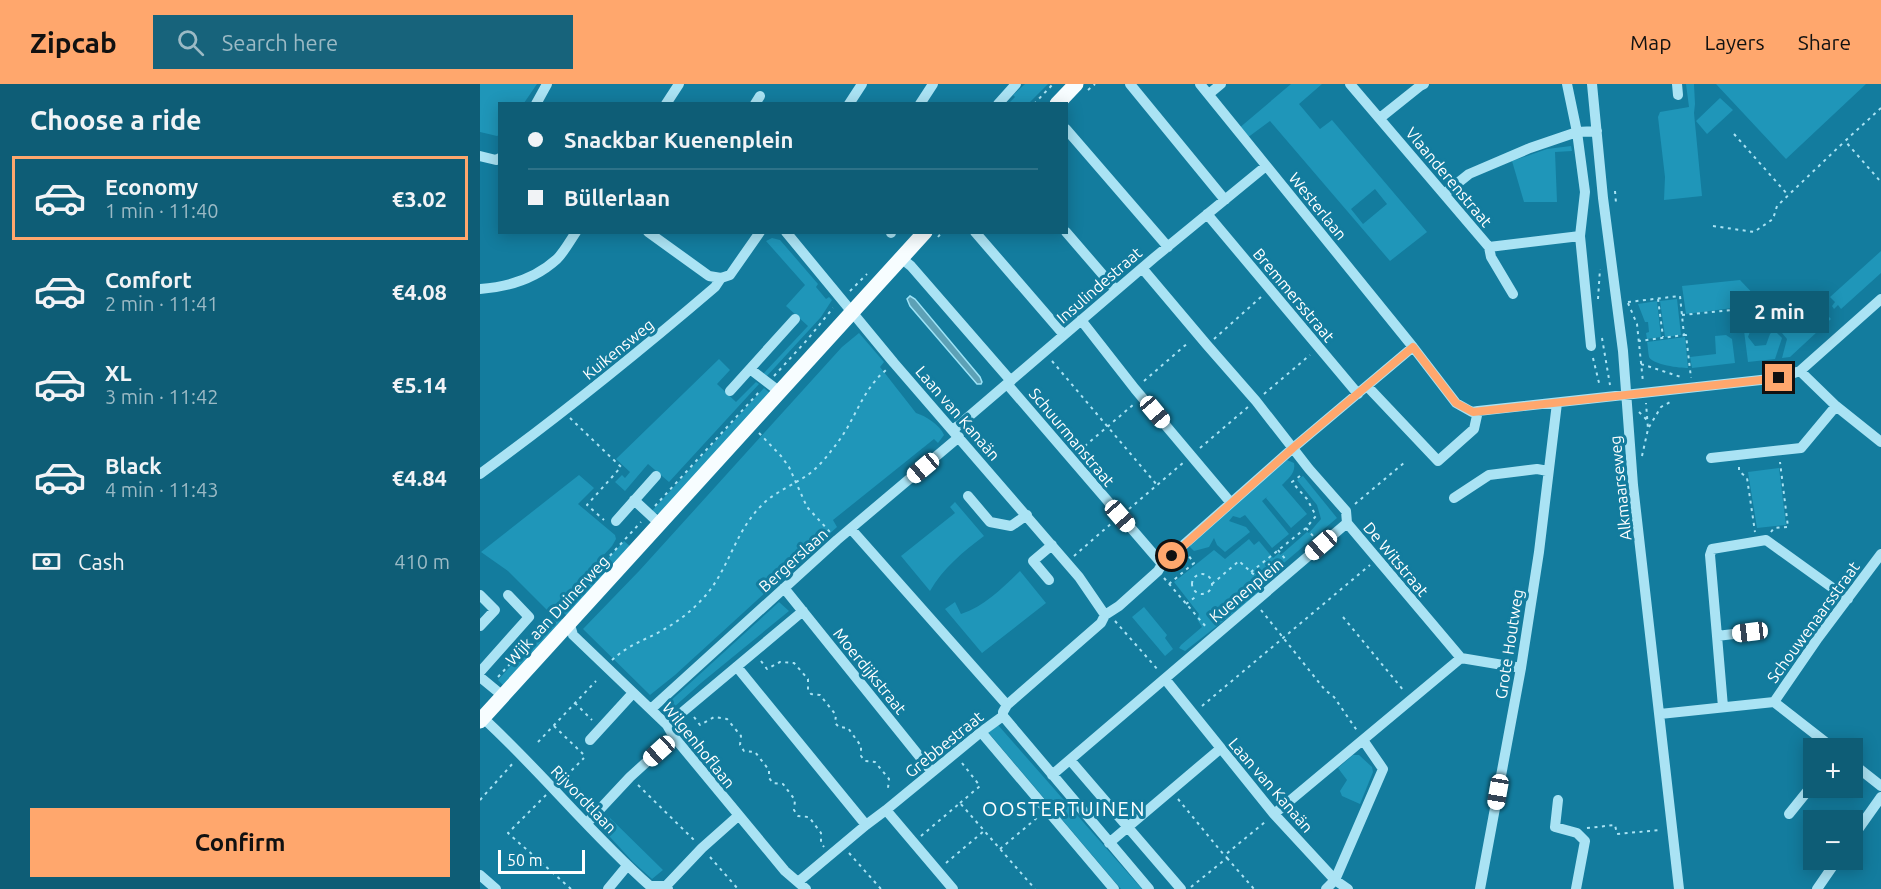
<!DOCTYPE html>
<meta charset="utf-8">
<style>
:root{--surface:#0e5d76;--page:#17637b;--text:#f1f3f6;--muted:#9bbac5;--line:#2e7288;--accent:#ffa76d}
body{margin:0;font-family:Ubuntu,sans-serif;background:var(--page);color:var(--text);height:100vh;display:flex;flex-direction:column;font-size:22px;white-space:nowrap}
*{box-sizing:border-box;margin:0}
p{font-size:20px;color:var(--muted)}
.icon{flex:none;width:33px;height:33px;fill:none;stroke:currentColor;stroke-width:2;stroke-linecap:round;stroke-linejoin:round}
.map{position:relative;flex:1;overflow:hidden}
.side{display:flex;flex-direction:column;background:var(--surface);width:480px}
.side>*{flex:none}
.hud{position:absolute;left:18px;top:18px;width:570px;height:132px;border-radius:0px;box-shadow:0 3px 15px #0003;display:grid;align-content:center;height:132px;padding:0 30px;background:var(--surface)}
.buttons{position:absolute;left:1323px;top:654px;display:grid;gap:12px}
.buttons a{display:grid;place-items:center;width:60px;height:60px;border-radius:0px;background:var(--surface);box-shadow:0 3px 15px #0003;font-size:30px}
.scale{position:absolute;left:18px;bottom:15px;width:87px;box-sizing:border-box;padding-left:6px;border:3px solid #fff;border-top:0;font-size:16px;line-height:21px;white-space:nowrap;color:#fff;-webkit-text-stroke:4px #137c9e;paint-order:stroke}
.end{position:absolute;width:27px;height:27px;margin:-14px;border:8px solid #ffa76d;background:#111;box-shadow:0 0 0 3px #111}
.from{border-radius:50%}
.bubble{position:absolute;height:42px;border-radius:0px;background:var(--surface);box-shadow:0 3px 15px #0003;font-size:20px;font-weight:700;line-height:42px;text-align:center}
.car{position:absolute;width:18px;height:36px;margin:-18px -9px;border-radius:8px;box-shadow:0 0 4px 2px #0007;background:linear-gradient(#fff 24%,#345 0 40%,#fff 0 76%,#345 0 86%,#fff 0)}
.hud b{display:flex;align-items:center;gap:21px;height:57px;font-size:22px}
.hud b+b{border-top:2px solid var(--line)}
.hud i{width:15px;height:15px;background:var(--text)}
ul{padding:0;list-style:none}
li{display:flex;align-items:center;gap:18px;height:84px;margin:0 12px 9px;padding:0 18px;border:3px solid transparent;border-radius:0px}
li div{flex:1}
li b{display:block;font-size:22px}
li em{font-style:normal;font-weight:700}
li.current{border-color:var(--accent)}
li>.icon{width:54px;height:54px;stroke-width:1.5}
h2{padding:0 30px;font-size:27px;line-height:72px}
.pay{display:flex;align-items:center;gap:15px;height:66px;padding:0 30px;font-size:22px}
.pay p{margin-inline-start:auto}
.cta{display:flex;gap:12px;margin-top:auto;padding:12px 30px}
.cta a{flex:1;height:69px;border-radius:0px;background:var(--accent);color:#111;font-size:24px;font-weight:700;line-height:69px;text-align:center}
header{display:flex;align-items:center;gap:36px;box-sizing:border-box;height:84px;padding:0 30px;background:var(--accent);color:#111}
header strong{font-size:28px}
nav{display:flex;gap:33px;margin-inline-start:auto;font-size:21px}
.search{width:420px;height:54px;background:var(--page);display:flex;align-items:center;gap:15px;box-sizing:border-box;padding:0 21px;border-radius:0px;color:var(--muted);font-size:22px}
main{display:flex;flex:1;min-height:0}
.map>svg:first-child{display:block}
</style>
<header>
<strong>Zipcab</strong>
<div class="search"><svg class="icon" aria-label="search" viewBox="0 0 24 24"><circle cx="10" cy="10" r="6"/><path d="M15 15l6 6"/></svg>Search here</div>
<nav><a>Map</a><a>Layers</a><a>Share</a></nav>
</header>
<main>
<section class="side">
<h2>Choose a ride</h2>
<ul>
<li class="current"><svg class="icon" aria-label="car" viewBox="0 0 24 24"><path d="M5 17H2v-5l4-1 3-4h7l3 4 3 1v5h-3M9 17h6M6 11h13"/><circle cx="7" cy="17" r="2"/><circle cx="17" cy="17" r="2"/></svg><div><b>Economy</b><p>1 min · 11:40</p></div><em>€3.02</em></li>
<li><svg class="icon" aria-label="car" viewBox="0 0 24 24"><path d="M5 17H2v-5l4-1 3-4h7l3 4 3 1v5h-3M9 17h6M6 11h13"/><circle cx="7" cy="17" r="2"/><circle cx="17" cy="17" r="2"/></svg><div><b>Comfort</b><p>2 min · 11:41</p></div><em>€4.08</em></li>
<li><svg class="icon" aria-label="car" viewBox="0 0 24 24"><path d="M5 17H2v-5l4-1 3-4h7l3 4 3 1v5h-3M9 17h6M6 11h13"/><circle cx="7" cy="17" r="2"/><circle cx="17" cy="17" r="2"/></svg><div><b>XL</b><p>3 min · 11:42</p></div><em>€5.14</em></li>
<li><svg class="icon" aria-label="car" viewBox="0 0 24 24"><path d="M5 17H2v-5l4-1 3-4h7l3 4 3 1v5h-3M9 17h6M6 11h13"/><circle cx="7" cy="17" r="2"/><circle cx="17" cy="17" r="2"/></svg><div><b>Black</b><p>4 min · 11:43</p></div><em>€4.84</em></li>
</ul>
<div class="pay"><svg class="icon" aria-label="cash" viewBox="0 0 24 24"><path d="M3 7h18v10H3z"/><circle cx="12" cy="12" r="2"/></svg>Cash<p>410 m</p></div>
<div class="cta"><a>Confirm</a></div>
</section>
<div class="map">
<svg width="1401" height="805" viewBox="0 0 1401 805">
<rect width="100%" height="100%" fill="#137c9e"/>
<path fill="#1f96b9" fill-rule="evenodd" d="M0 0H57L44 19 20 20 19 51 17 52 0 48Z
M545 0H568L549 19H529L535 13 533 11Z
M811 0H842L819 20 840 45 852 36 947 148 910 177 790 37 767 54 758 45ZM895 105 907 120 883 140 871 125Z
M1206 0H1214L1215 20 1214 29 1222 112 1184 116 1185 93 1178 33 1180 28 1209 23Z
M1236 0H1386L1306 75Z
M1240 14 1253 26 1227 50 1216 37Z
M1091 62 1092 67 1075 68 1077 118H1044L1032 77 1067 65Z
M292 154 300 156 338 200 336 203 346 215 349 213 352 216 341 233 286 293 283 290 328 242 306 222 325 201 286 157Z
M1401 167V189L1361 225 1358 221 1354 225 1352 222 1355 218 1350 213Z
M1260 196 1280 217 1276 221 1206 230 1202 202Z
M1197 215 1201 251 1185 253 1180 217Z
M1177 217 1181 253 1167 255 1166 249 1169 248 1168 238H1165L1158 220Z
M1339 222 1351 235 1310 273 1302 274 1307 255 1297 243 1301 240 1310 249Z
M1285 223 1294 233 1284 241 1272 242 1268 253 1275 262 1286 261 1290 250 1294 246 1302 254 1295 275 1268 278 1262 231 1283 229Z
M379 249 404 278 400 283 436 329C446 332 460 341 464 351L458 359 454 355 353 436 357 443 195 591 170 611 103 545 160 486 362 263Z
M1246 251 1252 255 1255 279 1212 284 1210 273 1236 270 1235 252Z
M1205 253 1208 284C1200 284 1173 281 1169 273 1168 269 1168 262 1167 258Z
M239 275 250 286 237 300 256 318 276 298 279 300 189 398 168 380 145 407 135 398 142 391 145 394 150 388 136 375Z
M284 304 291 310 180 430 171 428Z
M807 376 814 379C816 389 808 395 802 401L827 430 811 444 786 414 788 412 782 417 809 450 792 464 765 431 760 434 753 432 749 437 766 443 770 448 745 468 737 461 734 454 729 463 714 467 710 463 711 458Z
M1299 384 1306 441 1277 444 1268 388Z
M99 391 114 404 98 420 135 451 136 455 132 462 70 529 28 487 1 468Z
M823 392 857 434 805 478 782 501 783 505 778 510 705 567 699 564 701 561 722 543 717 535 719 530 694 498 734 466 745 475 769 455 774 461 779 457 793 474 799 469 800 471 803 469 827 448 829 449 841 435 837 421 817 396Z
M475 418 504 452C483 468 463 484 450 507L421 472 475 429 470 423Z
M144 457 151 463 87 532 81 526Z
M540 487 566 519 502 569 465 525 475 518 481 530C505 522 522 504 540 487Z
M299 518 309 527 221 599 193 624 188 626 187 620Z
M664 523 687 551 685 554 693 565 685 572 652 533Z
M77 531 83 536 23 601 18 596Z
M518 641 662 805H641L508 648Z
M873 671H879L892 683 893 688 880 720 862 712 860 707 867 696 858 684Z
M129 733 183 786 172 795 153 778 119 741Z"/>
<path fill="#5da1b6" stroke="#9ce3f7" stroke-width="1.5" d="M430 212 435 215 500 293 502 298 501 300H497L430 222 427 215Z"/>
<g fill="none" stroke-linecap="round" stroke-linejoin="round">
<path stroke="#aae3f4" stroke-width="2" stroke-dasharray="3 4.5" stroke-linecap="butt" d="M608 6 615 0
M554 20 573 0
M1401 24 1365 57 1401 98
M1254 50 1308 111
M1135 107 1136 119
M1233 142 1274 148 1293 135 1297 122 1365 57
M458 153 462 148
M370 207 387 190
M1118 215 1120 185
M1178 215 1183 253
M1148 218 1200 212 1204 251 1159 257
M1148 219 1157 240 1163 298
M1202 231 1281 223
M1256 245 1262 239 1260 225
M1204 251H1206L1211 294
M1122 254 1130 301
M734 255 781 213
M1113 274 1120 303
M572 277 677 401
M1161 280 1201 293
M294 292 327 256 353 224
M664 297 709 258
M784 310 830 271
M1159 328 1168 337
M90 334 141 383 107 421 124 436
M1169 343 1181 323 1190 318
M279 349 301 372 309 383 327 423 350 448
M720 364 768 323
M599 367 654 320
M1162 372 1168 345 1166 319
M1259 383V387L1267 394 1275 448
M875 420 925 378
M175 422 280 307
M649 425 704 378
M826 444 834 453
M1291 448 1294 444 1308 443 1300 378
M798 466 806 476
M594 472 633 438
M771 488 826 444 836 432 827 415 812 398 820 392
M712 500a10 10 0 1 1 20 0a10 10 0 1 1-20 0Z
M684 494 727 544
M689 500 714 479 708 471
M732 500 759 477 782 498
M706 520 718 511
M781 526 845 606 854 613 878 648
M863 533 924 607
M635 537 679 587
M132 576C148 561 165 556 183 546 199 537 214 525 226 511 249 484 255 448 281 422 292 410 309 403 323 394 337 386 348 371 358 358 376 334 382 306 406 286
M281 577 287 585 300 578 314 579 328 595V606L331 610 340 611 356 631 355 639 359 643 368 644 381 662V672L385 677 395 678 409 695 408 704 411 707
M18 593 161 438
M95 619 112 636
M722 622 890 481
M214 633 220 641 234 633 247 635 261 652 260 661 264 667 275 668 289 686V694L293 699 303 700 315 716 314 726 318 732 329 733 341 749V759L344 763
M74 642 103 670
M58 658 116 597
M81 697 104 674
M158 701 214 756
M66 711 28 749 91 805
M698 715 744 771
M0 716 34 678
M480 719 500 702 482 679
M1107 744 1135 741 1137 750 1180 746
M441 752 480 719 555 805
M520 765 558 733
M369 769 401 805
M230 773 258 805
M747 774 774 805
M466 779 504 747
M711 803 747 774 745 771 785 738"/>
<path stroke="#aae3f4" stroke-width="10" d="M650 0 745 116
M720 0 933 263
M870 0 1009 163 1100 152
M1087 0 1097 48 1105 108 1100 152 1111 262
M1112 0 1123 114 1143 267 1153 401 1199 805
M1197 0 1198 11
M729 10 741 0
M56 20 67 0
M186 20 199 0
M275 20 280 12
M369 20 382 0
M440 20 453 0
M518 20 536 0
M900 34 940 2 944 0
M586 45 688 163
M0 72 16 76 20 74
M964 110 989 90 1050 64 1097 48 1117 47
M727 130 878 310
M168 148 229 192 241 194
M306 148 414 279 599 493 625 531 621 539 527 621 523 628V632L501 648 406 726 386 741 318 798
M495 148 584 251
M586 148 636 206
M411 149V148
M1009 163 1011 173 1033 210
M421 174 431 182 531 297
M662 184 727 261 776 317 829 385 866 427 867 439 981 574
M0 205C29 203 55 195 77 175 84 168 90 157 96 148
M601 236 655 305 751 419
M270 285 300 308
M1320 287 1356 322 1401 358
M527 300 682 480
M887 302 958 377 994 345 998 327
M250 307 315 235
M473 346 675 173 786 82
M1231 374 1321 364 1356 322
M0 390C81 331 159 268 235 203L241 194 250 191 280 148
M488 412 510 438 531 442 547 431
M974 414 1009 391 1057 385 1068 387
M154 416 180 440
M136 437 176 392
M371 445 527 621
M569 496 553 477 572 461
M304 504 452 688
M0 511 15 526 0 542
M625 531 639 522 678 487 682 480 813 364 933 263 976 319 992 328 998 327 1299 294 1320 287 1401 215
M89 538 93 551 187 641 194 653 305 787 326 805
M1270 548 1237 552 1230 471 1232 465 1286 456 1368 515
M1237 552 1243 623
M257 583 386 741
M0 588 49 533 28 511
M0 593 23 612
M685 595 794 730 855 796 868 805
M1294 618 1353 664
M171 625 357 456 479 353
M1180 630 1294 618 1338 554 1401 470
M523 632 669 805
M3 634C61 687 111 750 170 802H186L188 805
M187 641 323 527
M501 648 634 805
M110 656 153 609
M590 676 701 805
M1372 679 1401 702
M572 691 867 439
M1078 716 1075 743 1097 749 1105 757 1096 805
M406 726 473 805
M794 730 981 574 1041 584
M1309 730 1334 699
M107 739 150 693 194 653
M1372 754 1401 713
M629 759 740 665
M0 791 16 805
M186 802 222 764 258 732
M128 805 147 782
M846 805 855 796 903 685 883 656
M1000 805 1041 584 1059 468 1077 319
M1337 805 1357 776"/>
<path stroke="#f7fdff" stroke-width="15" d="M577 20 596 0
M0 637 445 148"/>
</g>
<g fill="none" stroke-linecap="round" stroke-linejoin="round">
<path stroke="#ffa76d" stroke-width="8" d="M692 472 813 364 933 263 976 319 993 328 1299 294"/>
</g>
<g text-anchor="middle" stroke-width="6" stroke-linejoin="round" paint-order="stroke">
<g font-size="16" fill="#fff" stroke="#137c9e">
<text transform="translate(969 93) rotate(50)" y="6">Vlaanderenstraat</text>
<text transform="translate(838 122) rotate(51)" y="6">Westerlaan</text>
<text transform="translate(619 201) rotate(-41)" y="6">Insulindestraat</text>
<text transform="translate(814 211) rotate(50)" y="6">Bremmersstraat</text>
<text transform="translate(138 265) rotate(-39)" y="6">Kuikensweg</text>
<text transform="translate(478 329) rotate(49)" y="6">Laan van Kanaän</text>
<text transform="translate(592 353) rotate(50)" y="6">Schuurmanstraat</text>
<text transform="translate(1140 404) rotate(-96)" y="6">Alkmaarseweg</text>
<text transform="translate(916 475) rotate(50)" y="6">De Witstraat</text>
<text transform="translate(313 476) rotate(-42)" y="6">Bergerslaan</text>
<text transform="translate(766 506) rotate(-40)" y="6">Kuenenplein</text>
<text transform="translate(77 526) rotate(-47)" y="6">Wijk aan Duinerweg</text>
<text transform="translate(1333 538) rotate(-54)" y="6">Schouwenaarsstraat</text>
<text transform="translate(1029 560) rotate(-81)" y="6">Grote Houtweg</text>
<text transform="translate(390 587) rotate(51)" y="6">Moerdijkstraat</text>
<text transform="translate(464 660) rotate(-39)" y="6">Grebbestraat</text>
<text transform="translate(219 661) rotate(51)" y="6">Wilgenhoflaan</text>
<text transform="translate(791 701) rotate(49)" y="6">Laan van Kanaän</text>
<text transform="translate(104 715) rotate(46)" y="6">Rijvordtlaan</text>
</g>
<g font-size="20" letter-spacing="1.5" fill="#fff" stroke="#137c9e">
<text x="584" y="732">OOSTERTUINEN</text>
</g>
</g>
</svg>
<div class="buttons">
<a>+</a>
<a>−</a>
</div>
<div class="scale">50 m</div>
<i class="end from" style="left:692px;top:472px"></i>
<i class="end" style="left:1299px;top:294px"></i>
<div class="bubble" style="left:1250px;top:207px;width:99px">2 min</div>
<i class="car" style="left:675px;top:328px;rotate:140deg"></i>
<i class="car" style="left:443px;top:384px;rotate:230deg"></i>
<i class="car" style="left:640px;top:432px;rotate:139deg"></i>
<i class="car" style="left:841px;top:461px;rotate:229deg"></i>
<i class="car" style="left:1270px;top:548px;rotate:263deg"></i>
<i class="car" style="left:179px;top:667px;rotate:228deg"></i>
<i class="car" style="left:1018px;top:708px;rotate:190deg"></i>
<div class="hud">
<b><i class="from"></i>Snackbar Kuenenplein</b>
<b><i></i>Büllerlaan</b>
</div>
</div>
</main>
